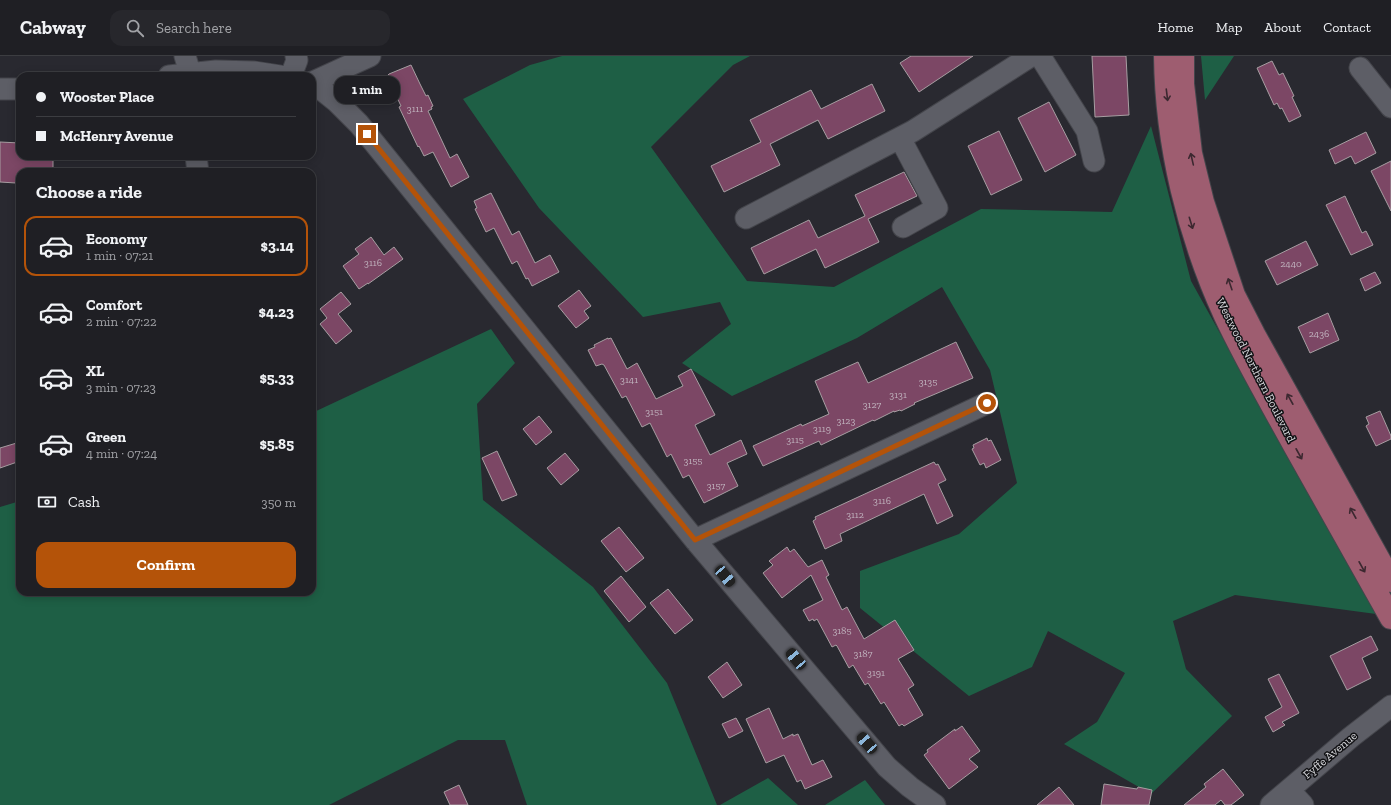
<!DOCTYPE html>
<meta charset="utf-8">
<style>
:root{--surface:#1f1f24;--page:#27272c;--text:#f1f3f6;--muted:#a1a2a6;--line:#3c3d41;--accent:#b45309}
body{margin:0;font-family:"Zilla Slab",serif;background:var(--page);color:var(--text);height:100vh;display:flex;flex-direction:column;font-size:15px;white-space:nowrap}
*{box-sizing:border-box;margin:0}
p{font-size:13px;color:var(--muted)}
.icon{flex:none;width:22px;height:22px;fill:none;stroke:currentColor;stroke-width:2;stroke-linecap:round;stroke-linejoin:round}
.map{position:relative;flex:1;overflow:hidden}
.side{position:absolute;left:16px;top:112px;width:300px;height:428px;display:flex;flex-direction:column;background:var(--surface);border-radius:12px;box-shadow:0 2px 10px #0003,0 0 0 1px var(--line)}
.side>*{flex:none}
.banner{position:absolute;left:16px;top:16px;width:300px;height:88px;border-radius:12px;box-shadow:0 2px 10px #0003,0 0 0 1px var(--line);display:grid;align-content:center;height:88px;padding:0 20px;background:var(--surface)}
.end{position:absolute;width:18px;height:18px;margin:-9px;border:5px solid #b45309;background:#fff;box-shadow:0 0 0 2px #fff}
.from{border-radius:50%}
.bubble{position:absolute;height:28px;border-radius:12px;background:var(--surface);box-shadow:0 2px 10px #0003,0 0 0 1px var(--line);font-size:13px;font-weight:700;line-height:28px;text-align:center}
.car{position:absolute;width:12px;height:24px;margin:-12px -6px;border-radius:5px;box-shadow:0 0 3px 1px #0007;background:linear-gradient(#222 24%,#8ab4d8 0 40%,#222 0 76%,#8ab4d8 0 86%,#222 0)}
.banner b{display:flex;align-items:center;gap:14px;height:38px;font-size:15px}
.banner b+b{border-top:1px solid var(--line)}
.banner i{width:10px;height:10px;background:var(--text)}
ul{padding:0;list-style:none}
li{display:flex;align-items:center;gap:12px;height:60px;margin:0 8px 6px;padding:0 12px;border:2px solid transparent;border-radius:12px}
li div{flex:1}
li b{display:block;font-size:15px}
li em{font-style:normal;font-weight:700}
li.selected{border-color:var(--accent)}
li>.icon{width:36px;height:36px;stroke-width:1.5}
h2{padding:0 20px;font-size:18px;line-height:48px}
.pay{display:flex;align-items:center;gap:10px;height:44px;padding:0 20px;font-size:15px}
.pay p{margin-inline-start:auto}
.primary-button{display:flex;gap:8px;margin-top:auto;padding:8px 20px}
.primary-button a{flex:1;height:46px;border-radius:12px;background:var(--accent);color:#fff;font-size:16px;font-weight:700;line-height:46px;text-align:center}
header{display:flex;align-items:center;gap:24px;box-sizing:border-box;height:56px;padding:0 20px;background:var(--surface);border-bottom:1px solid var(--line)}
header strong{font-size:19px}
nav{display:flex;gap:22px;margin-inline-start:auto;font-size:14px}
.search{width:280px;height:36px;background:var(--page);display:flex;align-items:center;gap:10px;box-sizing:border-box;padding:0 14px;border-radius:12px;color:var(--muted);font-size:15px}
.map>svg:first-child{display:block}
</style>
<header>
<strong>Cabway</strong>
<div class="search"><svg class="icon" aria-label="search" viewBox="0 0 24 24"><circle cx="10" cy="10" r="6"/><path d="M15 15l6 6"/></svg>Search here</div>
<nav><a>Home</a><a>Map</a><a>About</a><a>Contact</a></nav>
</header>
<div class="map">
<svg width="1391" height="749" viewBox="0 0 1391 749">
<rect width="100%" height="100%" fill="#292930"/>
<path fill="#1e5f45" d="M562 0H750L733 9 651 91 747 225 834 231 981 153 1112 156 1151 70 1191 225 1376 558 1235 539 1173 565 1186 613 1232 660 1151 738 1064 688 1097 666 1125 617 1048 575 1032 611 969 640 860 552V515L959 478 1017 427 990 314 942 231 857 282 732 340 682 307 731 268 720 246 643 261 539 152 463 43 530 9Z
M1201 0H1234L1205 44Z
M491 273 515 307 477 348 483 444 593 531 667 627 717 749H527L505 684H458L329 749H0V451L20 445V536H312V357Z
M768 722 798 749H720Z
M865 724 885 749H825Z"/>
<path fill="#7c4765" stroke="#a79ea2" d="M911 0H973L919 36 900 7Z
M1092 0H1126L1129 59 1095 61Z
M1272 5 1279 19 1283 17 1294 40 1292 41 1301 60 1289 66 1282 52 1280 53 1277 47 1274 49 1257 12Z
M411 9 420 28 426 40 428 39 433 50 431 51 432 53 428 55 450 102 457 98 469 121 451 131 433 96 424 100 419 90 418 91 399 51 401 50 387 20 389 18Z
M872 28 885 55 828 83 818 64 770 88 780 109 724 136 711 110 761 86 750 64 811 34 821 53Z
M1049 46 1076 99 1045 116 1018 62Z
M999 75 1022 124 991 139 968 90Z
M1366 76 1376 97 1355 108 1351 100 1335 108 1329 94Z
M0 86 20 87V100H53V115L20 116V118H17L16 127 0 126Z
M1391 105V155L1371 115Z
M904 116 917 140 868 163 879 186 825 212 816 193 764 218 751 192 809 164 818 182 865 160 855 139Z
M491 137 512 179 519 175 535 207 550 199 559 216 532 230 528 222 526 223 517 205 512 208 494 172 486 176 475 153 477 152 474 145Z
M1345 140 1362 177 1366 175 1373 189 1351 199 1326 149Z
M371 181 384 199 394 191 403 203 368 228V227L359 233 343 210 359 198 355 193Z
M1306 185 1318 209 1277 229 1265 205Z
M1375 216 1381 227 1365 235 1360 223Z
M579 234 591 250 584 255 589 262 576 272 558 250Z
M341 236 351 248 338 258 352 275 336 288 320 268 327 262 320 253Z
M1328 257 1339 284 1310 297 1298 271Z
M608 282V283L611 282 627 313 637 307 656 343 683 330 678 320 691 313 715 359 695 369 710 399 741 384 747 398 727 407 738 430 704 447 689 419 683 422 671 398 667 401 650 367 642 371 626 340 622 342 604 309 602 308 596 310 588 294 595 291 594 289Z
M956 286 973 322 914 347 915 348 901 355 900 354 894 356V355L874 365 873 364 821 389 819 385 763 410 753 390 801 368 802 370 829 358 815 325 858 306 868 327Z
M1380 355 1391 380V383L1376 390 1366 370 1369 368 1366 361Z
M539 360 552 376 536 389 523 373Z
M987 382 988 385 991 384 1001 404 986 412 984 407 980 409 972 393 974 392 973 389Z
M20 386V405L0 412V392Z
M497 395 517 439 502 445 482 402Z
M565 397 579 414 561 429 547 412Z
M934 406 936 409 938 408 946 424 938 428 953 460 937 468 924 438 840 478 842 485 825 493 813 465 816 463 815 461Z
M619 471 644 502 626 516 601 485Z
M787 491 790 496 794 493 808 511 822 504 829 519 826 521 842 554 847 551 864 583 895 564 914 594 898 603 914 629 908 633 923 659 904 670 902 668 899 670 884 646 881 648 868 627 865 629 853 609 849 612 837 590 836 589 832 591 817 563 814 565 813 563 809 565 803 554 823 544 811 519 782 542 763 517 773 509 769 505Z
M621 520 646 551 629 566 604 535Z
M668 533 693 564 675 578 650 547Z
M1371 580 1378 594 1362 602 1371 622 1347 634 1330 600Z
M727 606 742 629 723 642 708 621Z
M1279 618 1299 657 1282 666 1285 669 1273 676 1265 661 1282 651 1268 623Z
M769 652 783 683 793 678V680L798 678 812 709 823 704 832 721 805 733 801 724 797 726 784 699 766 707 746 663Z
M736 662 743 675 729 682 722 668Z
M962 670 980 695 969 703 978 711 949 733 924 699 928 696 927 694 955 673V675Z
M1223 713 1244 739 1231 749H1225L1221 744 1215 749H1184L1206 731 1204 728Z
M1104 728 1137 733 1138 731 1152 734 1149 749H1101Z
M459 729 468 749H450L444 736Z
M1059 731 1074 749H1037Z"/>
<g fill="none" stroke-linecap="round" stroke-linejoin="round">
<defs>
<path id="minor" d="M185 0 191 20
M1040 0 1087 75 1094 105
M1360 12 1391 51
M169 20 216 15 254 16 280 20
M291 20 297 4 296 0
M312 26 337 46 359 68 695 484 887 711 910 731 935 749
M313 26 370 0
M0 33H20
M900 82 937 152 903 171
M196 100 198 116
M746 162 913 75 1031 0
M695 484 987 347
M1289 734 1303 749
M1271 749 1351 681 1391 650"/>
<path id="major" d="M1165 0C1166 89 1188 179 1225 260 1246 305 1272 349 1296 393 1328 449 1359 506 1391 562
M1183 0V28L1191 97 1203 146 1234 239 1254 278 1391 525"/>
</defs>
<use href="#minor" stroke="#44454b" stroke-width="23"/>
<use href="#major" stroke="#44454b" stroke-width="24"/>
<use href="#minor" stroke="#5d5e66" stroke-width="21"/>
<use href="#major" stroke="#9e5d70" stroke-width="22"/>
</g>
<defs><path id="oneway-shaft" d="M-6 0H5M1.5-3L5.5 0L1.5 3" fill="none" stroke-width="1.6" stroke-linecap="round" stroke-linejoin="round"/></defs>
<g stroke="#3c2830">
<use href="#oneway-shaft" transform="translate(1167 39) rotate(83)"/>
<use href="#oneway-shaft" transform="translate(1192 103) rotate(-103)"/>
<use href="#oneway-shaft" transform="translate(1191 167) rotate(73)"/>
<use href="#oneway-shaft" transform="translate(1230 228) rotate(-109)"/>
<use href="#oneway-shaft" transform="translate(1290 343) rotate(-119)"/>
<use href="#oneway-shaft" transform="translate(1299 398) rotate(61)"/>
<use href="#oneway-shaft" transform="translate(1353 457) rotate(-119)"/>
<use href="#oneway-shaft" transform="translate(1362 511) rotate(61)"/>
</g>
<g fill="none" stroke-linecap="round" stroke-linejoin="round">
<path stroke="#b45309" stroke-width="5" d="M367 78 695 484 987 347"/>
</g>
<g text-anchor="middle" stroke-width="3" stroke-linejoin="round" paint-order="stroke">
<g font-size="10" fill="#c0b3be">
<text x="415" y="56">3111</text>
<text x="373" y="210">3116</text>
<text x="1291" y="211">2440</text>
<text x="1319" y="281">2436</text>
<text x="629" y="327">3141</text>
<text x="928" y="329">3135</text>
<text x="898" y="342">3131</text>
<text x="872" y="352">3127</text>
<text x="654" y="359">3151</text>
<text x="846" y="368">3123</text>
<text x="822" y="376">3119</text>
<text x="795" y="387">3115</text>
<text x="693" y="408">3155</text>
<text x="716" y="433">3157</text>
<text x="882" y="448">3116</text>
<text x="855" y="462">3112</text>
<text x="842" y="578">3185</text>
<text x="863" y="601">3187</text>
<text x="876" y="620">3191</text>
</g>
<g font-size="12" fill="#d6d7db" stroke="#121215">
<text transform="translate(1256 314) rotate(63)" y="4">Westwood Northern Boulevard</text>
<text transform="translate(1330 699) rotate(-40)" y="4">Fyffe Avenue</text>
</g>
</g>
</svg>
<i class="end from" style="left:987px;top:347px"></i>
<i class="end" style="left:367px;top:78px"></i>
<div class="bubble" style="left:334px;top:20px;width:66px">1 min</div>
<i class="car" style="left:725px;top:520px;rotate:140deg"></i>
<i class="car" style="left:796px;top:603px;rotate:320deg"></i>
<i class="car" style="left:867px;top:687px;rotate:319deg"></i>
<div class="banner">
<b><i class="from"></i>Wooster Place</b>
<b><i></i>McHenry Avenue</b>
</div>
<section class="side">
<h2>Choose a ride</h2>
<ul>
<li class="selected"><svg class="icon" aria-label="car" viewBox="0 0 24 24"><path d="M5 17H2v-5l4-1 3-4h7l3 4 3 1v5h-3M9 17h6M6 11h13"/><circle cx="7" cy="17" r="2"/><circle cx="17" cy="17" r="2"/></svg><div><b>Economy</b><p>1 min · 07:21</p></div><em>$3.14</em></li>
<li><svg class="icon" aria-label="car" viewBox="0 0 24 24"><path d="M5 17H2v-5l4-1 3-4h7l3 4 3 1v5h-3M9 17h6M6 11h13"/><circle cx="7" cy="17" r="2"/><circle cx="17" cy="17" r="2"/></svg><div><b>Comfort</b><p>2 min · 07:22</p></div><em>$4.23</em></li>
<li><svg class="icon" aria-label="car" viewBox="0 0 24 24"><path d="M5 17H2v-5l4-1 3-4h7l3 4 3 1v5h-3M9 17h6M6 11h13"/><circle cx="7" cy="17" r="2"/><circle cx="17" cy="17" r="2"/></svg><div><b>XL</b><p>3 min · 07:23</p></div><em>$5.33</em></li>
<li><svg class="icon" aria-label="car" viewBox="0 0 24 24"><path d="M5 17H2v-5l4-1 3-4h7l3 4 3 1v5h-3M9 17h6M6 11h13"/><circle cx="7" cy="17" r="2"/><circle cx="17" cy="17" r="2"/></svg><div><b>Green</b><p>4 min · 07:24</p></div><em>$5.85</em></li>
</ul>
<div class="pay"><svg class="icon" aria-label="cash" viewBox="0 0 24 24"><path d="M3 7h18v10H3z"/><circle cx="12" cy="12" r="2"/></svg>Cash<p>350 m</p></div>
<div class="primary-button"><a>Confirm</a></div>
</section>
</div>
